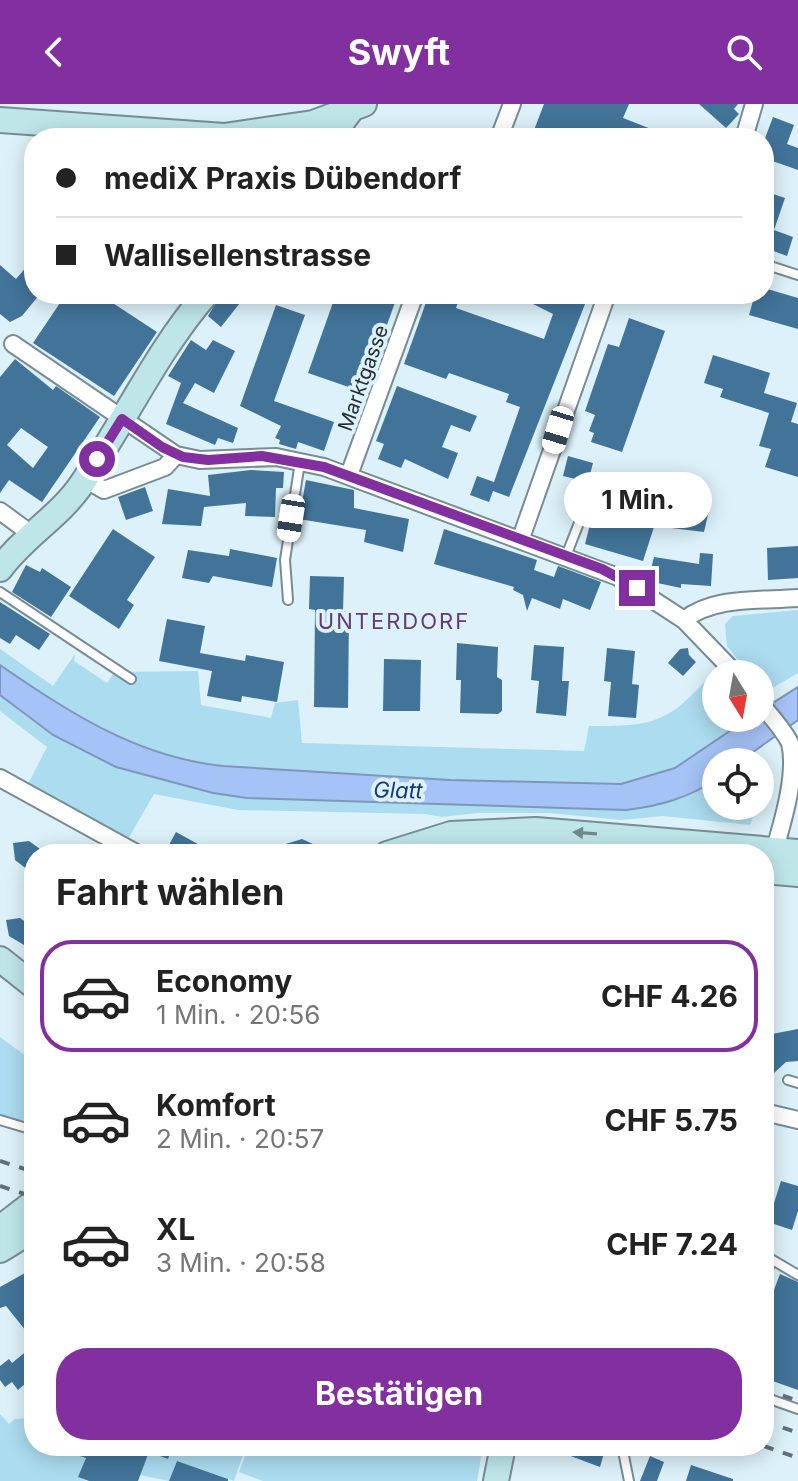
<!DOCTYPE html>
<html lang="de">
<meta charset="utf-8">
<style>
:root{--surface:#fff;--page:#f2f2f2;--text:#222;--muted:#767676;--line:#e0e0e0;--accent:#82309f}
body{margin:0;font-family:Inter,sans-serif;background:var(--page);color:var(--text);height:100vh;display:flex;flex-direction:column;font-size:30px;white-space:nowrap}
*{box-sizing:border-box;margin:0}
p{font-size:26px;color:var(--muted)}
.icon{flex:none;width:44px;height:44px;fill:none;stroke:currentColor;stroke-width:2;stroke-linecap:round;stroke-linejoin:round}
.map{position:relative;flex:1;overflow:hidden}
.sheet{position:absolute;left:24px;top:740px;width:750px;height:612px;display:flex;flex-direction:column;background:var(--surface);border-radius:32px;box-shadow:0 4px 20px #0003}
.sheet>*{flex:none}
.banner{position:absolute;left:24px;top:24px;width:750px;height:176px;border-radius:32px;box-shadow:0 4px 20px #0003;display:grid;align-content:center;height:176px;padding:0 32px;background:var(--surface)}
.needle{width:52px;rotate:169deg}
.tools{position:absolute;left:702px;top:556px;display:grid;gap:16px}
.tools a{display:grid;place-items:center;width:72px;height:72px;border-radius:50%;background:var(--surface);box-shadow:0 4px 20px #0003;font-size:40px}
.end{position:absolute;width:36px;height:36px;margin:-18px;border:10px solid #82309f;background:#fff;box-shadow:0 0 0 4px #fff}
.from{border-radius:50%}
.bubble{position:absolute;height:56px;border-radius:28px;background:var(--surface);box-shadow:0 4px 20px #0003;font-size:26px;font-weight:700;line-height:56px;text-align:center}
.car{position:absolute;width:24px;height:48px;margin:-24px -12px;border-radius:10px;box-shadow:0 0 6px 2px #0007;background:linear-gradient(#fff 24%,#345 0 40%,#fff 0 76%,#345 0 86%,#fff 0)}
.banner b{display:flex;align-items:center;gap:28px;height:76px;font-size:30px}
.banner b+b{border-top:2px solid var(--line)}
.banner i{width:20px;height:20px;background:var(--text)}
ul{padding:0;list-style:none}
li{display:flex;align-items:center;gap:24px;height:112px;margin:0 16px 12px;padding:0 16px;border:4px solid transparent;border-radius:32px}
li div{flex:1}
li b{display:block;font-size:30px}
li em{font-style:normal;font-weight:700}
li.active{border-color:var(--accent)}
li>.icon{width:72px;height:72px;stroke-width:1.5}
h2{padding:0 32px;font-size:36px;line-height:96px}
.cta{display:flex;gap:16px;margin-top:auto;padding:16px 32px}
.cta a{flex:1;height:92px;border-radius:32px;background:var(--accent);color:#fff;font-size:32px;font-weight:700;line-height:92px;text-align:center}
header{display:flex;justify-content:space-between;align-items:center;height:104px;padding:0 32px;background:var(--accent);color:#fff;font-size:36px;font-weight:700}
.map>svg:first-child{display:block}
</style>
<header><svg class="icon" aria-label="back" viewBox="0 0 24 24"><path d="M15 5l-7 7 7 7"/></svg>Swyft<svg class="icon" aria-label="search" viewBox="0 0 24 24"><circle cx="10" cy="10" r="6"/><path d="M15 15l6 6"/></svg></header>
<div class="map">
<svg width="798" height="1377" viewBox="0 0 798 1377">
<rect width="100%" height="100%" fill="#dcf1f9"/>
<path fill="#acdcef" d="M798 506V569L764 589 760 584V570H749L727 542 725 520 733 512Z
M0 545 53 582 75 550 74 557 107 579 117 564 122 568 198 567 201 601 271 614 275 599 298 596 302 639 584 647 589 622C660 623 671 616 717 564L720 570H716V614H749L675 664 621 680 450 676 223 662C137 653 70 609 0 561Z
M0 591C17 604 35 621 54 631 115 664 180 685 247 694L626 706 680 695 716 676V702H757L750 721 663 712 622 716 549 709H477L442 713 425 710 238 706 154 690 128 735 28 680 47 643 0 607Z
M0 933 34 958V998L30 997 22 1020 0 1011Z
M0 1310 9 1320 15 1315 34 1314V1342H81L78 1351 86 1354 79 1373 86 1377H0Z
M173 1342H246L234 1377 177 1357 169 1377 140 1371 149 1348 168 1355Z
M249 1342H483L477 1377H263L239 1368Z"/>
<path fill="#a5c3f6" stroke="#7f96bb" stroke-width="2" d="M0 561C70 609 137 653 223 662L450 676 621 680 675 664 749 614H760V607L798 583V616L739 658H716V676C687 694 660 702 626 706L247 694 213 689 116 663 53 631 0 591Z"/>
<path fill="#427499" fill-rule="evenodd" d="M544 0H629L623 14 674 34H531Z
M699 0H738L734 5 739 10 726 24Z
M773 13 794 21 787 40 798 44V66L764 54V37Z
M764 87 785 94 774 126 793 133 787 152 768 145 764 150Z
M34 154V190H40L22 212 10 218 0 210V161L16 175Z
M764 184 798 194V225L749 211 755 190H764Z
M66 190H99L157 228 114 292 33 239Z
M221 190H247L221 223 208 212Z
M336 190H398L363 288 308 269Z
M429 190H461L456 204 544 235 553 210 513 190H589L509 393 493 387 489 398 470 391 477 372 494 378 520 303 506 298 509 290 449 269 446 275 404 260Z
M276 201 305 211 274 297 334 318 324 347 298 338 296 345 279 340 280 336 275 334 281 322 240 302Z
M629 214 665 227 622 348 591 338 594 329 589 327 595 311 585 307 608 240 619 243Z
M191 236 206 246 213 236 235 247 214 289 195 279 183 299 238 324 233 339 218 334 215 341 166 320 181 279 168 272Z
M713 251 770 269 764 289 797 299 791 318 798 320V373L765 363 771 345 759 342 769 309 720 293 723 285 704 279Z
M15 255 53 286 56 282 100 313 42 398 9 376 0 389V273ZM21 324 48 343 33 364 7 341Z
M397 282 477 312 470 328 451 321 442 343 458 349 448 375 405 355 401 364 378 355 384 340 376 337Z
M568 352 593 359 588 378 563 372Z
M251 366 284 368 283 384H276L275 413 245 412 246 399 204 403 201 422 162 420 168 385 210 392 208 371Z
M306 376 354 386V404L409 415 403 448 364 438 366 426 299 415Z
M600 381 622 388 614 410 654 423 643 457 585 440Z
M145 383 153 407 126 416 118 393Z
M671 389 711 398 704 428 663 423Z
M113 425 155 453 127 496 134 501 119 525 69 492Z
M444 425 537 456 534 466 554 473 558 462 601 478 590 506 563 495 560 505 532 494 527 507 523 491 513 486 514 483 434 460Z
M798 442V474L768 476 767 444Z
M230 445 277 454 272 483 213 472 209 479 182 474 188 446 229 452Z
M700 449 713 450 711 482 681 480V484L648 477 654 453 699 460Z
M26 461 40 468 42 464 71 483 51 513 12 488Z
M310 472 344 473 343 507 349 508 348 604 314 603 315 506 309 505Z
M0 498 50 530 39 546 16 531 10 540 0 534Z
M167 515 205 522 200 549 245 557 246 551 284 558 277 598 242 592 241 598 207 592 212 567 159 557Z
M457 539 498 543 497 573 502 576V607L498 610 460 609 461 576H456Z
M534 541 564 543 562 577H569L566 612 536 609 539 577 531 576Z
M607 544 635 547 632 580 639 581 636 614 608 612 611 578 604 577Z
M688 544 689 551 696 558 683 572 668 559 680 545Z
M384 555 421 556 420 607H383Z
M176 728 216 750H164Z
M302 735 335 750H264L263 747Z
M29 737 47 750H34V759L28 766 15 756 13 739Z
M20 814 34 824V847L9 832 6 816Z
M798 925V957L786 958 774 969 764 959V938L772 930Z
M781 1077 798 1082V1107L792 1126 768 1118Z
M34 1164V1237L6 1202 0 1204V1183Z
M780 1170 798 1178V1286L764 1274V1212Z
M34 1241V1288L26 1279 18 1286 12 1278 5 1283 0 1276V1262L9 1255 12 1259Z
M81 1342H173L168 1355 149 1348 138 1377H89L78 1373 86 1354 77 1351Z
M544 1342H606L600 1363Z
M650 1352 664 1358 657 1377H640Z
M177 1357 228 1375V1377H169Z
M691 1361 733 1375V1377H686Z"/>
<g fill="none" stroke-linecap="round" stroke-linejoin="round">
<defs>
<path id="lane" d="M764 160 798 171
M566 452 592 386
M0 488 131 575
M288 496 285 456 300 358
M31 916 34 913
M788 976 798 979
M0 1016 30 1025
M764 1031 770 1010
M764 1151 798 1171
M764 1177 771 1157
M764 1293 798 1305
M622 1342 629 1377"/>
<path id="street" d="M499 34 512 0
M744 34 754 0
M13 240 176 351 200 356 276 353 324 363 618 473 684 516 736 570
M349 371 415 190
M85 375 104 386 165 363 176 351
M0 407 30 429
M521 434 607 190
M684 516C714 492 761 497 798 494
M760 599C770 611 783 625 790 639 798 671 781 723 772 755
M0 674 138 750
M764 1008 798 1016"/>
<path id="secondary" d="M0 16 224 32 313 19 364 0
M330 34 354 2
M0 465C23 433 59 413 81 381 124 319 156 248 206 190
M387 750 451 730 536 726 798 748
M460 750 493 747 604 750
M764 767 798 770
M0 855 34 882
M0 1124 34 1098
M0 1146 34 1125
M496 1377 503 1342"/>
</defs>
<use href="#lane" stroke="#798c93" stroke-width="12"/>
<use href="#street" stroke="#798c93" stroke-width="20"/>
<use href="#secondary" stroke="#798c93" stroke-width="28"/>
<use href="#lane" stroke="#fff" stroke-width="8"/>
<use href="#street" stroke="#fff" stroke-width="16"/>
<use href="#secondary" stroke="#bee6e9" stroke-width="24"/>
<path stroke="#637075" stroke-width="4" stroke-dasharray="10 10" stroke-linecap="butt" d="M0 1057 34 1068
M0 1082 34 1093
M764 1285 798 1297
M764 1317 798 1329
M764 1342 798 1354"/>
</g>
<defs><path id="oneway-solid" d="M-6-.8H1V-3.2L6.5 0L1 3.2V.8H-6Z" transform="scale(2)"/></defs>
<use fill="#728a8c" href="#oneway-solid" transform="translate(585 729) rotate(-176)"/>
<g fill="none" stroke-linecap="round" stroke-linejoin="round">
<path stroke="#82309f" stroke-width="10" d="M97 355 122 315 162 343 183 353 208 356 262 352 324 363 602 465 637 484"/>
</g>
<g text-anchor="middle" stroke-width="8" stroke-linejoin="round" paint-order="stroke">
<g font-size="20" fill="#252d30" stroke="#dcf1f9">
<text transform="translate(363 274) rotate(-70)" y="7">Marktgasse</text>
</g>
<g font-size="22" letter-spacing="2" fill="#643c74" stroke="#dcf1f9">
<text x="394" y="525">UNTERDORF</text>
</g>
<g font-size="22" font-style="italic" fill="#173974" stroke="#dcf1f9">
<text transform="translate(398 686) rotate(1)" y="8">Glatt</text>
</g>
</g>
</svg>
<div class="tools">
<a><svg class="needle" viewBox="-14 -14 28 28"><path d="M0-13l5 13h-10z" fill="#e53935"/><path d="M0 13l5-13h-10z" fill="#767676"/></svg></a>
<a><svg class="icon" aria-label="locate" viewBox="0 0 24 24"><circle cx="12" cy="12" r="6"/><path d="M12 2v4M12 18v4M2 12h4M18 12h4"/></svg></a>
</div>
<i class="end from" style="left:97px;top:355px"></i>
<i class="end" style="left:637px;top:484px"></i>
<div class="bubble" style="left:564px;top:368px;width:148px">1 Min.</div>
<i class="car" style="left:558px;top:326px;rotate:197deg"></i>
<i class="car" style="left:291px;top:414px;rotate:189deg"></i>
<div class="banner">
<b><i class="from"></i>mediX Praxis Dübendorf</b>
<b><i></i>Wallisellenstrasse</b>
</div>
<section class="sheet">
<h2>Fahrt wählen</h2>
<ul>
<li class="active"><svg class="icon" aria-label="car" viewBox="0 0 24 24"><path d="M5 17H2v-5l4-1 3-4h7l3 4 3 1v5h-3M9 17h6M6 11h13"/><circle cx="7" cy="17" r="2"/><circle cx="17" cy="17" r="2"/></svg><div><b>Economy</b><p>1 Min. · 20:56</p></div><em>CHF 4.26</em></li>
<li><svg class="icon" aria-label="car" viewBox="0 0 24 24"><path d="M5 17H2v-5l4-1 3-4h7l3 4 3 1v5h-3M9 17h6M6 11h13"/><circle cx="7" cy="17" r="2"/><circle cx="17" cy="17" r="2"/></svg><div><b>Komfort</b><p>2 Min. · 20:57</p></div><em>CHF 5.75</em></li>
<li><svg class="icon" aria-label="car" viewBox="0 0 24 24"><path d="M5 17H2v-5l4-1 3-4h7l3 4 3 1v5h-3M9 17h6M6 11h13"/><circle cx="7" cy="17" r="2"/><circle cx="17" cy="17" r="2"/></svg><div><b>XL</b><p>3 Min. · 20:58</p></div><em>CHF 7.24</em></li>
</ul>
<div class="cta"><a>Bestätigen</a></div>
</section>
</div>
